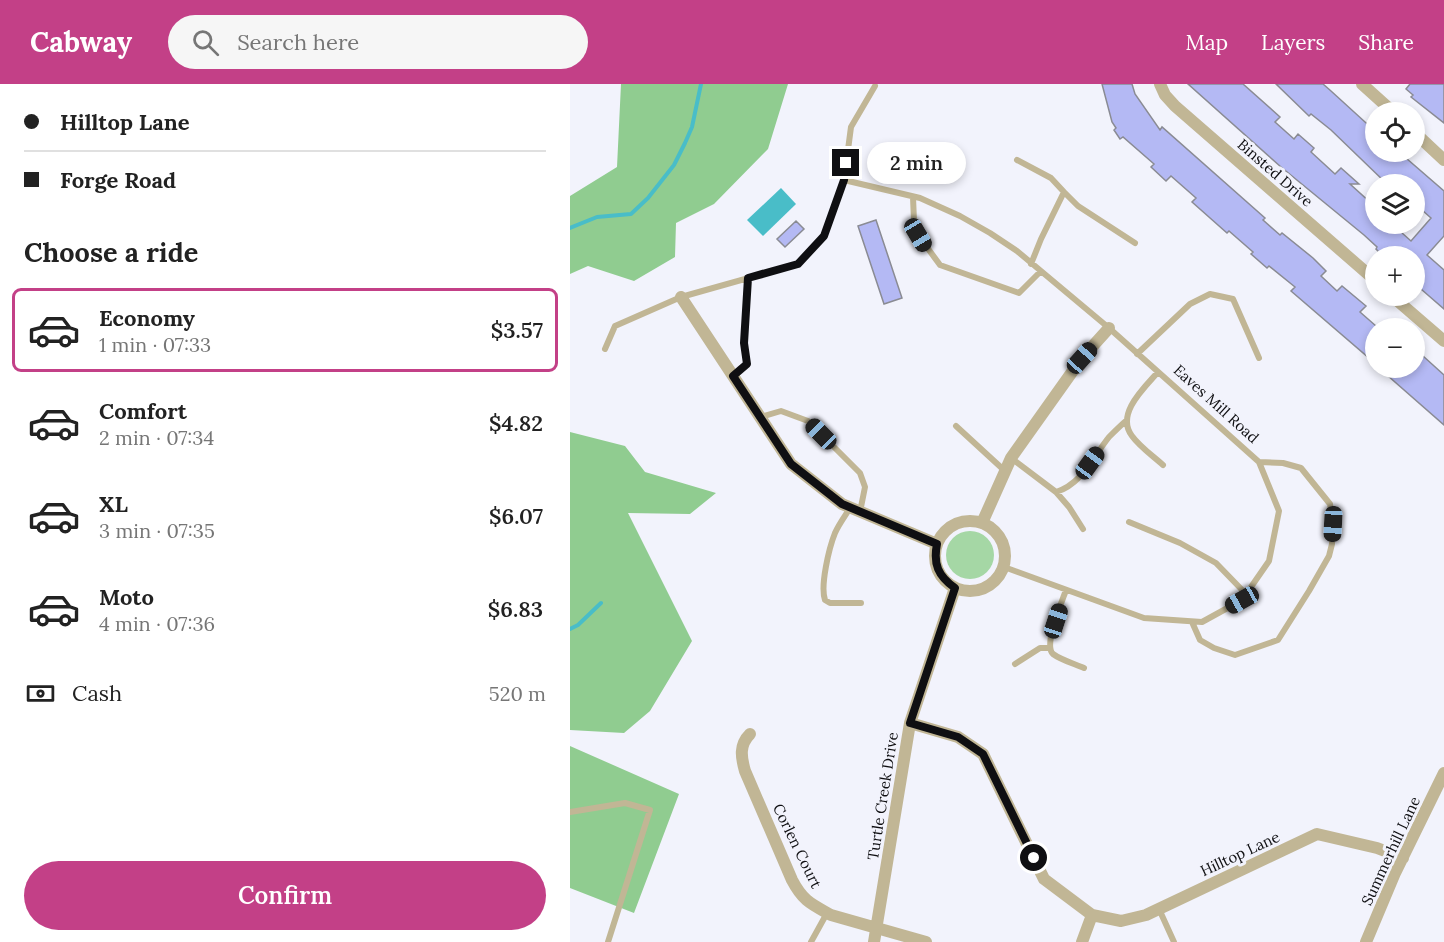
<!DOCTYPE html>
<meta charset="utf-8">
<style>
:root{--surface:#fff;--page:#f6f6f6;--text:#222;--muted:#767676;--line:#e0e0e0;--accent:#c34087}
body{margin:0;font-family:Lora,serif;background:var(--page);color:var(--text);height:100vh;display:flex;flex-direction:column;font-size:22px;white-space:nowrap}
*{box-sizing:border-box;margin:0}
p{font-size:20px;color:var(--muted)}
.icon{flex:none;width:33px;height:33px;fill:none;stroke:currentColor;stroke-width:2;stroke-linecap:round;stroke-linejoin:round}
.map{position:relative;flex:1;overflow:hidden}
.side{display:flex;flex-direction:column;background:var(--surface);width:570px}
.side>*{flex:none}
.top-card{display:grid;align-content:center;height:132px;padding:0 24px;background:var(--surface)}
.fabs{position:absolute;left:795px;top:18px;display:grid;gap:12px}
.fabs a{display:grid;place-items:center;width:60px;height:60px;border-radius:50%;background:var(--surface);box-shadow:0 3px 9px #0003;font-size:30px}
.end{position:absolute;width:27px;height:27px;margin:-14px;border:8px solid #0f0f12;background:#fff;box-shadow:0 0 0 3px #fff}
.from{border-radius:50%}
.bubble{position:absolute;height:42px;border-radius:21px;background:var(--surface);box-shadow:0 3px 9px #0003;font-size:20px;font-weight:600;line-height:42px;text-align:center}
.car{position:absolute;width:18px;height:36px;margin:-18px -9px;border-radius:8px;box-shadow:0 0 4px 2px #0007;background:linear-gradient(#222 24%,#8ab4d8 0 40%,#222 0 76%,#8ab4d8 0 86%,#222 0)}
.top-card b{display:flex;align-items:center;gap:21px;height:57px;font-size:22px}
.top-card b+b{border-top:2px solid var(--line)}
.top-card i{width:15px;height:15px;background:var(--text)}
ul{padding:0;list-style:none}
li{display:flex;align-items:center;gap:18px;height:84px;margin:0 12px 9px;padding:0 12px;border:3px solid transparent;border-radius:9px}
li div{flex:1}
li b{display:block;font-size:22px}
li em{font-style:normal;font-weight:600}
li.on{border-color:var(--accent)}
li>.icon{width:54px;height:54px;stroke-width:1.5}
h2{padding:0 24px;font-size:27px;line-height:72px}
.pay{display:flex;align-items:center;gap:15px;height:66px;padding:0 24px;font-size:22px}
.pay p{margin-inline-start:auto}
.action{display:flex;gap:12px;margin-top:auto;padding:12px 24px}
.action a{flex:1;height:69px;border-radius:36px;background:var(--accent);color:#fff;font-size:24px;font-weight:600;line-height:69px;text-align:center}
header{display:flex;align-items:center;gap:36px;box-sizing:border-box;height:84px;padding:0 30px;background:var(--accent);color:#fff}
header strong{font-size:28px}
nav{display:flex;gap:33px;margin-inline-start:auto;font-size:21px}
.search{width:420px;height:54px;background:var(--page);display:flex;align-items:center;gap:15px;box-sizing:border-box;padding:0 21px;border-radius:33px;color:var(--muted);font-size:22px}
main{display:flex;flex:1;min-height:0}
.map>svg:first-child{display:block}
</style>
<header>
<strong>Cabway</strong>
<div class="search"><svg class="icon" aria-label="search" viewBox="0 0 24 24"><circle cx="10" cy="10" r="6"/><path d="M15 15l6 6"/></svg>Search here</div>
<nav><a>Map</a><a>Layers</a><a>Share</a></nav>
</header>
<main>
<section class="side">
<div class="top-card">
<b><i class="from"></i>Hilltop Lane</b>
<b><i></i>Forge Road</b>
</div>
<h2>Choose a ride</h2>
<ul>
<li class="on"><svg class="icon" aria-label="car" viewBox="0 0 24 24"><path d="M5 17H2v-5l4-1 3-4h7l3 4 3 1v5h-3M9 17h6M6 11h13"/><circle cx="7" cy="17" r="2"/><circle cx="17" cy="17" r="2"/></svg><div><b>Economy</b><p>1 min · 07:33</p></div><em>$3.57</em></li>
<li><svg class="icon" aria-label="car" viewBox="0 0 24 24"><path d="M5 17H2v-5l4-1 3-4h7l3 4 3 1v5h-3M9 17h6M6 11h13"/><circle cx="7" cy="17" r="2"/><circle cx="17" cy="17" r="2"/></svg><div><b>Comfort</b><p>2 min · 07:34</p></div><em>$4.82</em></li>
<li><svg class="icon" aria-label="car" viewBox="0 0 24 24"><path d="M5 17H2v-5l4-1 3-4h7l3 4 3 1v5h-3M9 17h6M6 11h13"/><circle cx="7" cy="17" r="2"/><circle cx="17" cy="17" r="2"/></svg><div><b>XL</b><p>3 min · 07:35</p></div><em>$6.07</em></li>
<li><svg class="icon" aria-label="car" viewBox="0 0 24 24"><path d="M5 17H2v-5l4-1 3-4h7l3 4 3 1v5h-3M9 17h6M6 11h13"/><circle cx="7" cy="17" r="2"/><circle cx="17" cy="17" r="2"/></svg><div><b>Moto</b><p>4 min · 07:36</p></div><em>$6.83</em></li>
</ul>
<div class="pay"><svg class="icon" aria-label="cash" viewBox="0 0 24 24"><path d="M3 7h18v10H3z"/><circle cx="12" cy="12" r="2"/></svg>Cash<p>520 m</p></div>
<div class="action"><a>Confirm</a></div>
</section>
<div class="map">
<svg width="874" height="858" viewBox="0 0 874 858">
<rect width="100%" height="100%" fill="#f2f3fc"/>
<path fill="#a5d7a5" d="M376 471a24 24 0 1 1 48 0a24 24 0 1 1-48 0Z"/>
<path fill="#90cc90" d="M51 0H218L198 65 144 120 106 139 105 173 64 197 18 182 0 190V112L47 83Z
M0 348 55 362 75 388 146 409 120 430 58 429 122 557 80 627 54 649 0 646Z
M0 662 109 710 64 829 0 804Z"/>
<path fill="#49bdc8" d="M211 104 226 120 193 152 177 136Z"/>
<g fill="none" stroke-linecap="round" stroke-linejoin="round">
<path stroke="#49bdc8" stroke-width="4" d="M0 144 27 133 61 130 78 114 104 81 115 59 122 43 131 0
M0 545 8 541 31 519"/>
</g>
<path fill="#b4b9f4" stroke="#8a8b93" stroke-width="1.5" d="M532 0H562L565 10 590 46 592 43 695 134 693 136 710 151 712 149 743 174 756 187 751 192 767 207 772 202 796 222 790 228 806 242V280L721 207 725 203 699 182 697 184 681 170 683 168 659 147 657 149 622 118 626 114 601 92 596 97 581 83 584 80 553 53 550 55 544 46 546 44 542 38Z
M618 0H673L710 33 705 38 724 55 728 50 744 64 741 68 765 90 771 84 789 100H780L802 120 801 122 806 126V140H822L841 157 861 134 844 119V100H817L761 46 741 30 739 32 706 0H753L761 7 806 48V68H829L874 107V152L857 171 874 186V225L844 199V172H813L806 165 807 163 794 151 711 83Z
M840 0H874V39L841 13 843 11 836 5Z
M306 136 332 214 314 220 288 142Z
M226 137 234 145 215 163 207 155Z
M853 272 874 291V341L809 284H844V280Z"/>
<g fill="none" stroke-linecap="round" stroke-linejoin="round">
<path stroke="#c1b695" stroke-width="6" d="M447 76 481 94 494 108
M274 96 350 114 390 132 420 149 447 167 539 244 689 378 709 427 699 477 672 516 632 538 574 534 434 483
M343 113 344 137 348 151 370 181 449 209 470 188
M461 180 471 155 494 108 508 122 565 159
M35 265 45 242 111 213 228 180 254 152 274 96 281 43 305 2
M567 270 620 220 640 210 663 215 689 274
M588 288C575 303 545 330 562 352 570 363 583 372 593 381
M163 292 177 280 174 259 178 194
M191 333 211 327 238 337 290 389 295 403 290 428
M386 342 435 387
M441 374 486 408C512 400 523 373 539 353 545 347 551 341 557 336
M486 408 499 423 513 445
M280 424C275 432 269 440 265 449 259 464 250 502 255 516L260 519H291
M559 438 610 459 646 479 676 510
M496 506C492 518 473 561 483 570 491 576 505 580 514 584
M622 538 630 556 644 564 665 571 708 556 739 507 759 472 762 460 763 440 760 420 731 384 713 379 689 378
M445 580 470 564H480
M0 728 55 719 80 726 38 858
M589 825 604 858
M241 858 257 829"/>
<path stroke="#c1b695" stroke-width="12" d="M590 0 595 11 605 22 806 197
M792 0 823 28
M844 48 874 76
M822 212 874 257
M111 213 221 380 272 420 367 460
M365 472a35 35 0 1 1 70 0a35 35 0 1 1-70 0Z
M412 439 441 374 512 274 539 244
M340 639 388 653 413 670 474 795 522 831 551 837 576 831 747 750 807 764 833 774
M180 650C169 661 171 673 175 687L222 796C233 817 241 820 261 831L356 858
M304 858 340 639 385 504
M512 858 522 831
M796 858 825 789 874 689"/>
</g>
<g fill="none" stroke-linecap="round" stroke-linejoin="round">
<path stroke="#0f0f12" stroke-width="8" d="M276 79 274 96 254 152 228 180 178 194 174 259 177 280 163 292 221 380 272 420 367 460C363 480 368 492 385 504L340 639 388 653 413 670 464 774"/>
</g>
<g text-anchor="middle" stroke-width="6" stroke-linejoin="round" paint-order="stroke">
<g font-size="15" fill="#0f0f12" stroke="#f2f3fc">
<text transform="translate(705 89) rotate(41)" y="5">Binsted Drive</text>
<text transform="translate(646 320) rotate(42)" y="5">Eaves Mill Road</text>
<text transform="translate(313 712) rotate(-81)" y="5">Turtle Creek Drive</text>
<text transform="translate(227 762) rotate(64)" y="5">Corlen Court</text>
<text transform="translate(821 767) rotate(-65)" y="5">Summerhill Lane</text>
<text transform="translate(670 770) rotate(-25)" y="5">Hilltop Lane</text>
</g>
</g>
</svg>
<div class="fabs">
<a><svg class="icon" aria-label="locate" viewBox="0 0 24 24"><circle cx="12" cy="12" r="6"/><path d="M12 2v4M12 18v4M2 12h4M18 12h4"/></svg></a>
<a><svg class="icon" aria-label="layers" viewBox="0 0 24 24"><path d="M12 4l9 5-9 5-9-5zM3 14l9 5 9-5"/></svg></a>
<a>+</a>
<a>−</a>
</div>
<i class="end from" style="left:464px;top:774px"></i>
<i class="end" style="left:276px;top:79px"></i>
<div class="bubble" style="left:297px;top:58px;width:99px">2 min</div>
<i class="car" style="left:348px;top:151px;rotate:149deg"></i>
<i class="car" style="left:512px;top:274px;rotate:42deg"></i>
<i class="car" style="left:251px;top:350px;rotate:315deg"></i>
<i class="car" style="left:520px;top:379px;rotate:36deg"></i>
<i class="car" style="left:763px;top:440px;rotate:183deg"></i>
<i class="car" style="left:672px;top:516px;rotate:241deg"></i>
<i class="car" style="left:486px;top:537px;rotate:18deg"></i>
</div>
</main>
